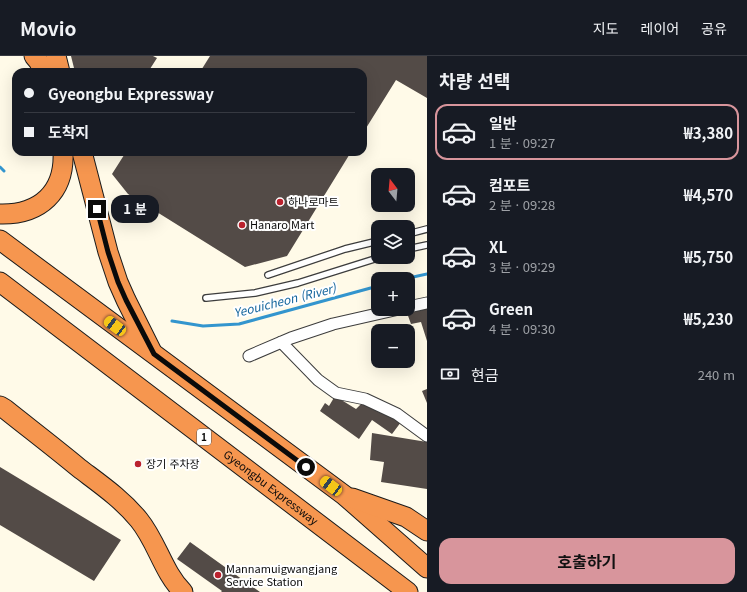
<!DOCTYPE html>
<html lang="ko">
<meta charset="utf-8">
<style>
:root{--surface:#171b24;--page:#20242c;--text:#f1f3f6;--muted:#9ea1a6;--line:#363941;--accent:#d8959c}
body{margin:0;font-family:Georgia,"Noto Sans KR",serif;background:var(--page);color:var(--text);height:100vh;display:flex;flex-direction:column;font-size:15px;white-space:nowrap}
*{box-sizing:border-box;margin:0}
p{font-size:13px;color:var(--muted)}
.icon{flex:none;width:22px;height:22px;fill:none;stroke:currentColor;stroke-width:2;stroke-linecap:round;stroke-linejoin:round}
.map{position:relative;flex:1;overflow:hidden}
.details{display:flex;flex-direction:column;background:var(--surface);width:320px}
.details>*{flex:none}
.banner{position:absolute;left:12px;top:12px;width:355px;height:88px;border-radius:12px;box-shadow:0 4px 16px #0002;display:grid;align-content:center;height:88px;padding:0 12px;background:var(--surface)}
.needle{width:26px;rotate:344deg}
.buttons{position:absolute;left:371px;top:112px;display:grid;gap:8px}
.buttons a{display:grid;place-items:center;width:44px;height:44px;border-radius:8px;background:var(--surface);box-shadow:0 4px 16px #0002;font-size:20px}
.end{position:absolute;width:18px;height:18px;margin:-9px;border:5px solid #0a0a0a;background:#fff;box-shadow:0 0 0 2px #fff}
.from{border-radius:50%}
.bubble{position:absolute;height:28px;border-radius:12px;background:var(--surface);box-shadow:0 4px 16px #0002;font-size:13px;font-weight:700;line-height:28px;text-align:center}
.car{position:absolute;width:12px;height:24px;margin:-12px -6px;border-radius:5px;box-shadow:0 0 3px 1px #0007;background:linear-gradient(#f5c518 24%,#345 0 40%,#f5c518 0 76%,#345 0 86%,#f5c518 0)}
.banner b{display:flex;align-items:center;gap:14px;height:38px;font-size:15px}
.banner b+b{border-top:1px solid var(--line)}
.banner i{width:10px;height:10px;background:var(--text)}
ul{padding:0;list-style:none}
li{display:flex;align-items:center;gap:12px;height:56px;margin:0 8px 6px;padding:0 4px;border:2px solid transparent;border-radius:12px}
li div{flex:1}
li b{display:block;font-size:15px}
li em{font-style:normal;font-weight:700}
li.active{border-color:var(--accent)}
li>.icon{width:36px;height:36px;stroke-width:1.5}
h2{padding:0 12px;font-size:18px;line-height:48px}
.pay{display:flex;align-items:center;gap:10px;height:44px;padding:0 12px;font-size:15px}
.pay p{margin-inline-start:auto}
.cta{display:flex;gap:8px;margin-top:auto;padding:8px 12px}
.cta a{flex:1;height:46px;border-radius:12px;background:var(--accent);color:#111;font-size:16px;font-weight:700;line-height:46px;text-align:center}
header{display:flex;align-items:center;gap:24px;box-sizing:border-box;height:56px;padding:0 20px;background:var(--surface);border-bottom:1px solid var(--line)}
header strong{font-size:19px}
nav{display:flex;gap:22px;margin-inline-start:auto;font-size:14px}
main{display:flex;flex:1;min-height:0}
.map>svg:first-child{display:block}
</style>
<header>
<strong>Movio</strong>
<nav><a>지도</a><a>레이어</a><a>공유</a></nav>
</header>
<main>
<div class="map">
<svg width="427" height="536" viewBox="0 0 427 536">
<rect width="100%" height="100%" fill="#fffae8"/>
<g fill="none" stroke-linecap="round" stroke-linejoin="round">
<path stroke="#3395ce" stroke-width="3" d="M0 111 4 115
M404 223 427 218
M172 265 203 270 239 268 378 230"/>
</g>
<path fill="#534b47" d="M71 0H153L157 2 148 16H75Z
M210 0H427V42L396 24 363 77V16H200Z
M126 96H351L287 200 245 211 128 138 112 118Z
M427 253V285L421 266 411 268 407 257Z
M427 333V347L422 335Z
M335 340 356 353 363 346 401 366 392 378 372 364 359 383 320 355 325 347 329 350Z
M372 377 427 386V433L381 426 384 406 370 404Z
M0 411 121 484 94 525 0 469Z
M190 486 260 536H221L222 535 177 503Z"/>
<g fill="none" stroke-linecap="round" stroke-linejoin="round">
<defs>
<path id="lane" d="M408 178 427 173
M408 193 427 189
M268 219 345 193 378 185
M206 242 255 237 298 227 381 201"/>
<path id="street" d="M408 251 427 247
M281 286 318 324 336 337 365 343 397 358 427 380
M249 300 291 282 333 268 399 253"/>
<g id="highway">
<path d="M34 0 39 6 43 16"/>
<path d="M56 0 60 16"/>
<path d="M82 96 108 196 118 226 126 244 151 294"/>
<path d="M0 158C40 159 65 136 63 96"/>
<path d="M0 184 344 439 427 512"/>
<path id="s1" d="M0 226 408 536"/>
<path d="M0 350 5 353C30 373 55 392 79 412 100 428 122 443 139 464 157 486 163 516 183 536"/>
<path d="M352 442 406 461 427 475"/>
</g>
</defs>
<use href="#lane" stroke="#3d3d3d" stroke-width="8"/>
<use href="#street" stroke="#3d3d3d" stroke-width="13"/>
<use href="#highway" stroke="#1b1b1b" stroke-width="21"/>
<use href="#lane" stroke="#fff" stroke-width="5.5"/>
<use href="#street" stroke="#fff" stroke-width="11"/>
<use href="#highway" stroke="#f6964f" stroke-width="19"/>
</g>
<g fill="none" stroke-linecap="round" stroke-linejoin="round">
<path stroke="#0a0a0a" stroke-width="5" d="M97 153 108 196 118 226 126 244 154 298 306 411"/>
</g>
<g fill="#ba222e" stroke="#fff" stroke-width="1.5">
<circle cx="280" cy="146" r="4"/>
<circle cx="242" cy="169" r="4"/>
<circle cx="138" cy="408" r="4"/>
<circle cx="218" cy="519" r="4"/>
</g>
<g text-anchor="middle" stroke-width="4" stroke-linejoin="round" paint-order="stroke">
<rect fill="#fff" stroke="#545454" stroke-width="1" x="197" y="373" width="14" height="16" rx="3"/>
<g font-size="10" font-weight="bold" fill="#0a0a0a">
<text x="204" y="385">1</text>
</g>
<g font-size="11" fill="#0a0a0a" stroke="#fff" text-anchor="start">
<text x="288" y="150">하나로마트</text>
<text x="250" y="173">Hanaro Mart</text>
<text x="146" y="412">장기 주차장</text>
<text x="226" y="517">Mannamuigwangjang<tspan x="226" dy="13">Service Station</tspan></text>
</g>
<g font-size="11" fill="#0a0a0a" stroke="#fff">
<text dy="4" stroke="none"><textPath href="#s1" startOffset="340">Gyeongbu Expressway</textPath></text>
</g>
<g font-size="12" font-style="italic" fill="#14659c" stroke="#fff">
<text transform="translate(285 245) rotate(-14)" y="4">Yeouicheon (River)</text>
</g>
</g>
</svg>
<div class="buttons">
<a><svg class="needle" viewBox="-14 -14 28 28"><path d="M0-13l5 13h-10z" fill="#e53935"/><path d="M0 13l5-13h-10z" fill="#9ea1a6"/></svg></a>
<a><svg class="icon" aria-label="layers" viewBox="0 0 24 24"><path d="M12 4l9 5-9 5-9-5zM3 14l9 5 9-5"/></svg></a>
<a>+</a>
<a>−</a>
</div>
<i class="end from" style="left:306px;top:411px"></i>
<i class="end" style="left:97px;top:153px"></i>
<div class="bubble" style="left:111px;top:139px;width:48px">1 분</div>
<i class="car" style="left:115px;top:270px;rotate:307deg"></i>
<i class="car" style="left:331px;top:430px;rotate:307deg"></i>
<div class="banner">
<b><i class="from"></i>Gyeongbu Expressway</b>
<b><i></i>도착지</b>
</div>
</div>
<section class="details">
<h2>차량 선택</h2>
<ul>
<li class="active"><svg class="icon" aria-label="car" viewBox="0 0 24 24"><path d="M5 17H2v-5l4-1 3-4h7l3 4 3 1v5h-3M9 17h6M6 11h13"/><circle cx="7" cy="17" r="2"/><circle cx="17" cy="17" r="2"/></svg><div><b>일반</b><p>1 분 · 09:27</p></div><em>₩3,380</em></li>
<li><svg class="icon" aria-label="car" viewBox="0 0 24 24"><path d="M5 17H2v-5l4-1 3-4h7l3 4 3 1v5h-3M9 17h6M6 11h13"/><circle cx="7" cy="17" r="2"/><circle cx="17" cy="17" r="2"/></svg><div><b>컴포트</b><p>2 분 · 09:28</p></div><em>₩4,570</em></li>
<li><svg class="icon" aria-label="car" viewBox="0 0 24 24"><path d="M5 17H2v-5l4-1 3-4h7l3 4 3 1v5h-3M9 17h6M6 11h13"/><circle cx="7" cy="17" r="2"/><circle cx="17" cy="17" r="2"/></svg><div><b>XL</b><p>3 분 · 09:29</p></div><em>₩5,750</em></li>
<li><svg class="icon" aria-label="car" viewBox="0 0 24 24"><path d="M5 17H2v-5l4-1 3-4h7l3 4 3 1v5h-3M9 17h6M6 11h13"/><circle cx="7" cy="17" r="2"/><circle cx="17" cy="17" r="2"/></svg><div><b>Green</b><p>4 분 · 09:30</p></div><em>₩5,230</em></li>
</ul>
<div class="pay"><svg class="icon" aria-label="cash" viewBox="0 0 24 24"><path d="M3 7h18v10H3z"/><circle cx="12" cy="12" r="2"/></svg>현금<p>240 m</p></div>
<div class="cta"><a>호출하기</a></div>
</section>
</main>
